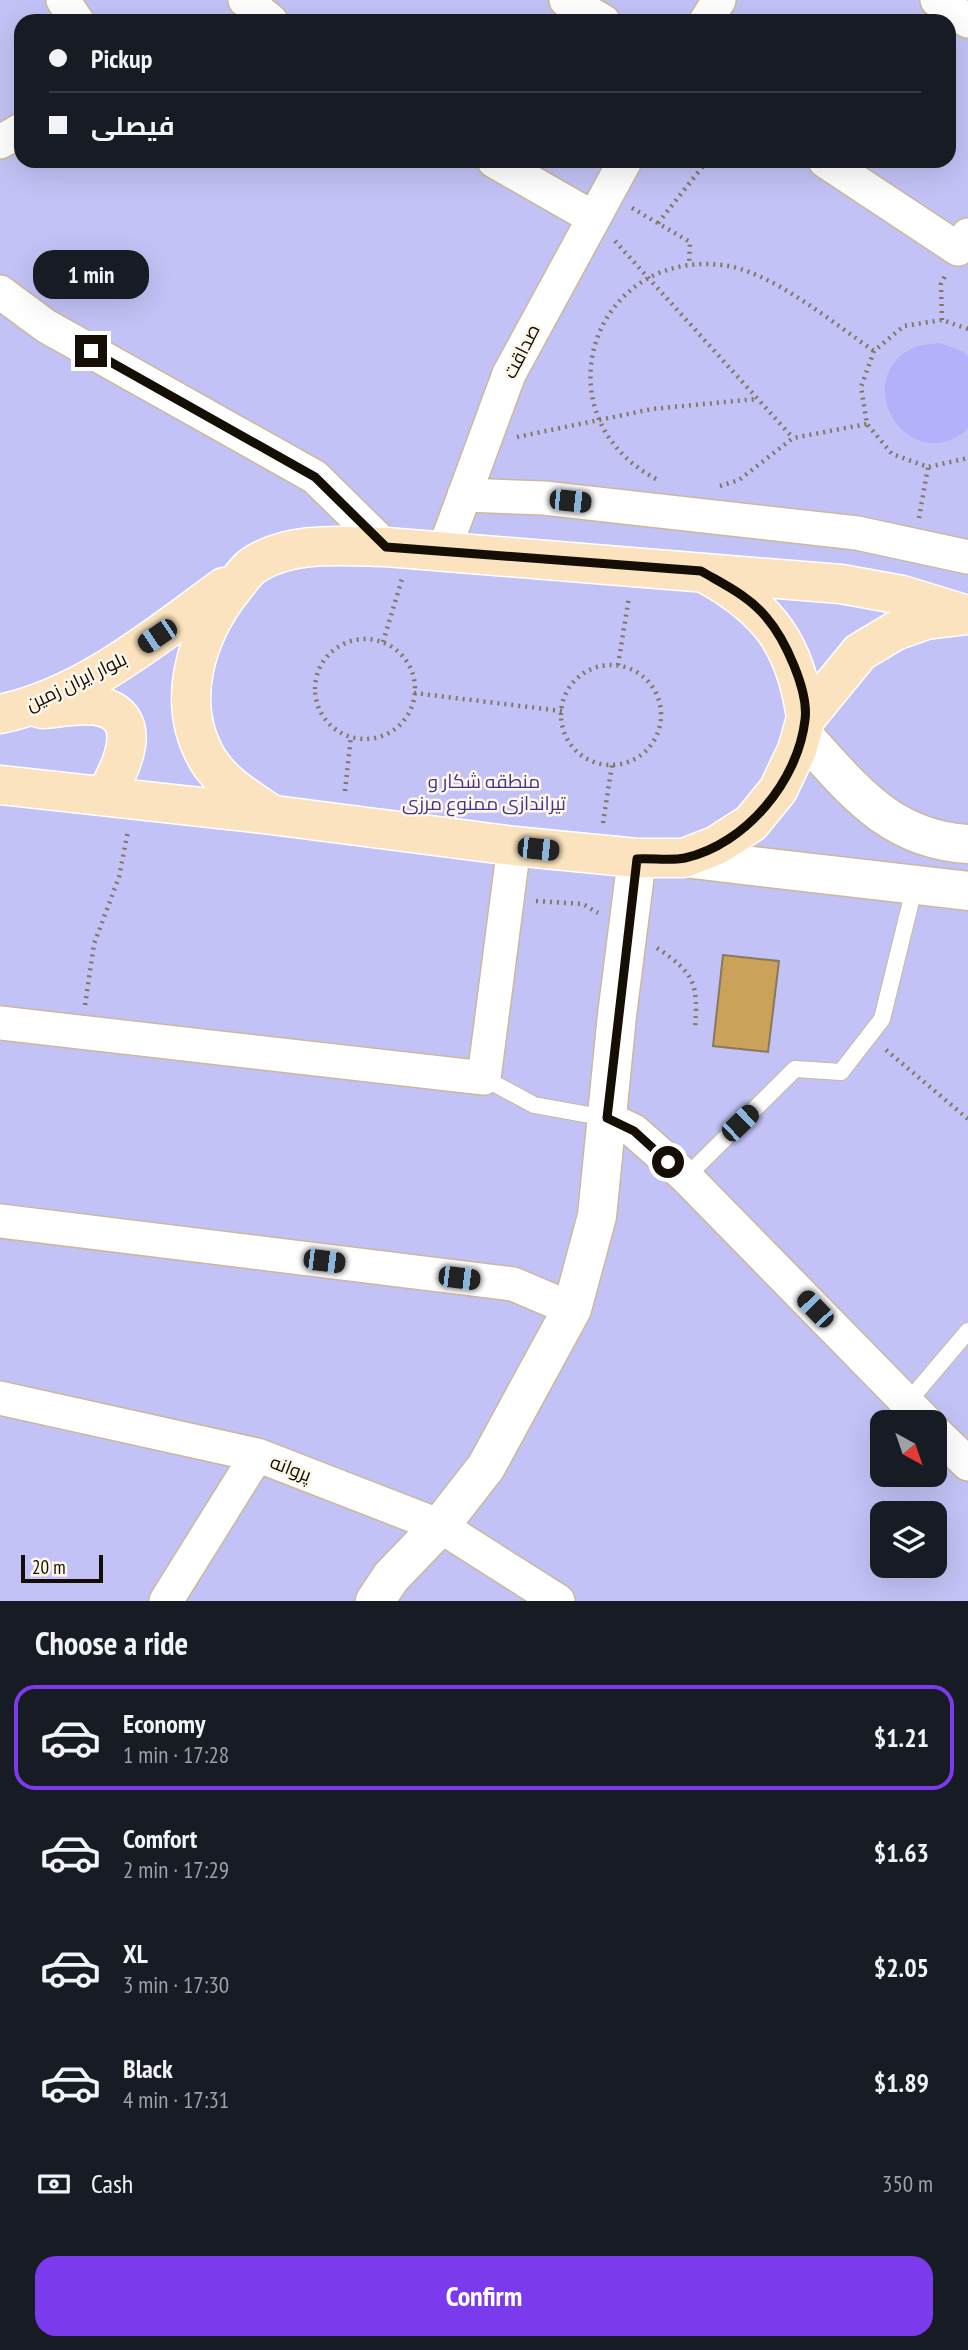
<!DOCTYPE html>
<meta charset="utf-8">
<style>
:root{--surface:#171b24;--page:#20242c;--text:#f1f3f6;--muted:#9ea1a6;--line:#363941;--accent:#7c3aed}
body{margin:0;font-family:"PT Sans Narrow",Cairo,sans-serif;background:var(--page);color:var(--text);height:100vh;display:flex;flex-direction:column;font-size:26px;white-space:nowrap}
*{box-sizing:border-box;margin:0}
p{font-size:23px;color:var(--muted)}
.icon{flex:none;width:38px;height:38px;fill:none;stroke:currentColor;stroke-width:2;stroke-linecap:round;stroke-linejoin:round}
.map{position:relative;height:1601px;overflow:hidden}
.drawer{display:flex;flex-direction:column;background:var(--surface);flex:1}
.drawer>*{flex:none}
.guide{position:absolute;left:14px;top:14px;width:942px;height:154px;border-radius:21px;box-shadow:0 7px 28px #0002;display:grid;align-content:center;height:154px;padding:0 35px;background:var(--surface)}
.needle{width:46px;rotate:140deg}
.fabs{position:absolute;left:870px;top:1410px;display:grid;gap:14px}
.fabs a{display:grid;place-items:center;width:77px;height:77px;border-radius:14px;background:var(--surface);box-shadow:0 7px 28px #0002;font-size:35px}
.scale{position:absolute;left:21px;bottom:18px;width:82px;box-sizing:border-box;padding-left:7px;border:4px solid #150e04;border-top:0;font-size:19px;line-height:24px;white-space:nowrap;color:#150e04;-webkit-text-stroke:5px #fdf6e9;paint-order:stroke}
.end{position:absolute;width:32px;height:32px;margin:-16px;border:9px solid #150e04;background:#fff;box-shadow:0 0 0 4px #fff}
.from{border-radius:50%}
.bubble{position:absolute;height:49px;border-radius:21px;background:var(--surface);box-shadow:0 7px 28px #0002;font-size:23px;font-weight:600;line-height:49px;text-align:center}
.car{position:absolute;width:21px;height:42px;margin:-21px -10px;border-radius:9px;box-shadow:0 0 5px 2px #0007;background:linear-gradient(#222 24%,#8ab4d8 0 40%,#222 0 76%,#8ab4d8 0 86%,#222 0)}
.guide b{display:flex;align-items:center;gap:24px;height:66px;font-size:26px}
.guide b+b{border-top:2px solid var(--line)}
.guide i{width:18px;height:18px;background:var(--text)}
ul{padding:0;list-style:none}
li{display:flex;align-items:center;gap:21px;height:105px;margin:0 14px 10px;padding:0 21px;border:4px solid transparent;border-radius:21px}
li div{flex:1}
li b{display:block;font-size:26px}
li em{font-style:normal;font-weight:600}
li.active{border-color:var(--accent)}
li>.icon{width:63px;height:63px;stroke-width:1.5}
h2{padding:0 35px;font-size:32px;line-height:84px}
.pay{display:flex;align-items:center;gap:18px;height:77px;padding:0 35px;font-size:26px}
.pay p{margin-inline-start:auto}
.primary-button{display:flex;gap:14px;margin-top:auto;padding:14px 35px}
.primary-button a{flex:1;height:80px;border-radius:21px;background:var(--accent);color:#fff;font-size:28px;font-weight:600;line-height:80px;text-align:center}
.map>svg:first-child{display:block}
</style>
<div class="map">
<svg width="968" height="1601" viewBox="0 0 968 1601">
<rect width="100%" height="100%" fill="#fae7c6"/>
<path fill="#c2c2f6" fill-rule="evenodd" d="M0 0H968V1601H0ZM21 21H948V161H21ZM882 1423H934V1475H882ZM882 1514H934V1566H882Z"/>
<path fill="#b2b1fa" d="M940 343 964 352 968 357V429C908 480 848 379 913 348 920 344 932 344 940 343Z"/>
<path fill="#caa259" stroke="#89785a" stroke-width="2" d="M723 955 779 961 768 1052 713 1046Z"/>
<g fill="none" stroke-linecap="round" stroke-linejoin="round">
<defs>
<path id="lane" d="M484 1078 534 1105 606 1118
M686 1177 795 1069 841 1072 882 1019 915 885
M907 1403 968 1331"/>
<path id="street" d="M63 0 77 21
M245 0 271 21
M566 0 603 21
M937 0 968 21
M706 21 719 0
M0 142 21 130
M494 161 592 217
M825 161 958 249 968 235
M0 292 46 326 315 477 386 547
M464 495 544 498 857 533 968 557
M443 553 509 374 625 161
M0 1023 484 1078 514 846
M607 1118 634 1131 686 1177 927 1423
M0 1221 513 1284 572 1309
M0 1398 257 1455 440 1526 558 1601
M934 1431 968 1464
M166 1601 257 1455"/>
<path id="secondary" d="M802 734C852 788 888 839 968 844
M684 858 968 891
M375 1601 391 1577 440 1526 486 1467 572 1309 597 1216 617 1015 637 858"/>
<path id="primary" d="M706 574C770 609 796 646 806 718
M42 709C59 708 85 702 102 707 147 719 119 772 105 796
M0 714C85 696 155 637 224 587
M0 785 273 815 514 846 637 858H684L717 845 751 823 778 790 797 750 806 718 860 652 895 631 926 620 967 615
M268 812C246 797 222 783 208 760 174 703 196 634 234 587 239 581 245 572 251 567 288 540 343 546 386 547L841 584 902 595 961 613"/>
</defs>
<use href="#lane" stroke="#cbb999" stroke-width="18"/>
<use href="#street" stroke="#cbb999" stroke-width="36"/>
<use href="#secondary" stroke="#cbb999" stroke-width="41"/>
<use href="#primary" stroke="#fff" stroke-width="41"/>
<path stroke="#847762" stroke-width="4.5" stroke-dasharray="2 5" stroke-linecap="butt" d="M632 208 690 242 689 265
M658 223 707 161
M615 241 793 438
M942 320 941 284 945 276
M968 329 942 320 904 326 874 351 861 387 867 424 892 454 928 467 968 458
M517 437 652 409 756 399
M656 479C538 416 591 250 722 265 770 270 833 323 874 351
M720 486 739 480 793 438 867 424
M919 518 928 467
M315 689a50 50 0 1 1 100 0a50 50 0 1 1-100 0Z
M383 642 402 579
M618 665 629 597
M561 715a50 50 0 1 1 100 0a50 50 0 1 1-100 0Z
M414 693 562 711
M345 791 351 736
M603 823 612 765
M536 901 583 904 598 913
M657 948C696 974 698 984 695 1030
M85 1005 94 944 119 877 128 831
M886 1050 968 1119"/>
<use href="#lane" stroke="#fff" stroke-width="16"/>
<use href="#street" stroke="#fff" stroke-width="33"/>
<use href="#secondary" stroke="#fff" stroke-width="38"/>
<use href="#primary" stroke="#fae3be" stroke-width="38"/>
</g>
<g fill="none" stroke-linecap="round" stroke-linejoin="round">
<path stroke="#150e04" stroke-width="9" d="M91 351 315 477 386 547 701 571C723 584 749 596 766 617 785 639 809 691 805 720 798 781 746 844 685 858 671 861 652 858 637 859L607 1118 634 1131 668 1162"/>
</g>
<g text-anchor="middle" stroke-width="5" stroke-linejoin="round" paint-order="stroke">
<g font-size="19" fill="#150e04" stroke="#fdf6e9">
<text transform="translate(521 351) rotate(-63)" y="7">صداقت</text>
<text transform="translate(76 681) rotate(-26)" y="7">بلوار ایران زمین</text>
<text transform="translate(291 1468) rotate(21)" y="7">پروانه</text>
</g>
<g font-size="19" fill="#403588" stroke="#fdf6e9">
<text x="484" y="788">منطقه شکار و<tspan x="484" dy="22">تیراندازی ممنوع مرزی</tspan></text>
</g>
</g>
</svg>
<div class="fabs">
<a><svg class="needle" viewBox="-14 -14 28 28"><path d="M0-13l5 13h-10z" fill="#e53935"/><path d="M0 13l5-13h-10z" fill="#9ea1a6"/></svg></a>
<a><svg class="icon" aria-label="layers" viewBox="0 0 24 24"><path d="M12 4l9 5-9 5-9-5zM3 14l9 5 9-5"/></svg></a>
</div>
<div class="scale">20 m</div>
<i class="end from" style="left:668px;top:1162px"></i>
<i class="end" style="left:91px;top:351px"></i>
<div class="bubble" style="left:33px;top:250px;width:116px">1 min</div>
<i class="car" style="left:570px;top:501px;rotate:96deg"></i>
<i class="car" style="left:157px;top:636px;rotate:236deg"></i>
<i class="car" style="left:538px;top:849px;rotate:96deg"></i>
<i class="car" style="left:740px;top:1123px;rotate:46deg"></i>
<i class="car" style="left:324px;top:1261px;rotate:97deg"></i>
<i class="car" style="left:459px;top:1278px;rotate:97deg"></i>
<i class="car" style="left:815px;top:1309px;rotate:316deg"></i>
<div class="guide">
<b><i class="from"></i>Pickup</b>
<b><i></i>فیصلی</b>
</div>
</div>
<section class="drawer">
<h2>Choose a ride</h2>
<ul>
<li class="active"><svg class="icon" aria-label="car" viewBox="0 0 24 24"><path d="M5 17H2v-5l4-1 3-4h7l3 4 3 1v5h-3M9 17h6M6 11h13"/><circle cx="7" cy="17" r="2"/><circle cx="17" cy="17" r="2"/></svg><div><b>Economy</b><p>1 min · 17:28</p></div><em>$1.21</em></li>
<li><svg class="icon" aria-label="car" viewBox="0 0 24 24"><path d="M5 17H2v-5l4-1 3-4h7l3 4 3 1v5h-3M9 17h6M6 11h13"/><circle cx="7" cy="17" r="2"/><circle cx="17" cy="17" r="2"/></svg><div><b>Comfort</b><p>2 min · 17:29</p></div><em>$1.63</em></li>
<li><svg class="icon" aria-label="car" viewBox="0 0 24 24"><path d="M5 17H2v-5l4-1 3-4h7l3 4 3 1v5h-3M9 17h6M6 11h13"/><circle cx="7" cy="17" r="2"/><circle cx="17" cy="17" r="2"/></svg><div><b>XL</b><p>3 min · 17:30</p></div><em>$2.05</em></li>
<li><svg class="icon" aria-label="car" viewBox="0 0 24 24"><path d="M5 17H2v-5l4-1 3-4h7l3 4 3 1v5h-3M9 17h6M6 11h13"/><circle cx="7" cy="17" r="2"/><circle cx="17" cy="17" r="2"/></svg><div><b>Black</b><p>4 min · 17:31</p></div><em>$1.89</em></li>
</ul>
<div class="pay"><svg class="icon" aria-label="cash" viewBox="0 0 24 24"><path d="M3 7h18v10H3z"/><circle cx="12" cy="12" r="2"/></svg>Cash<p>350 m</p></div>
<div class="primary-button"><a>Confirm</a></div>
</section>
